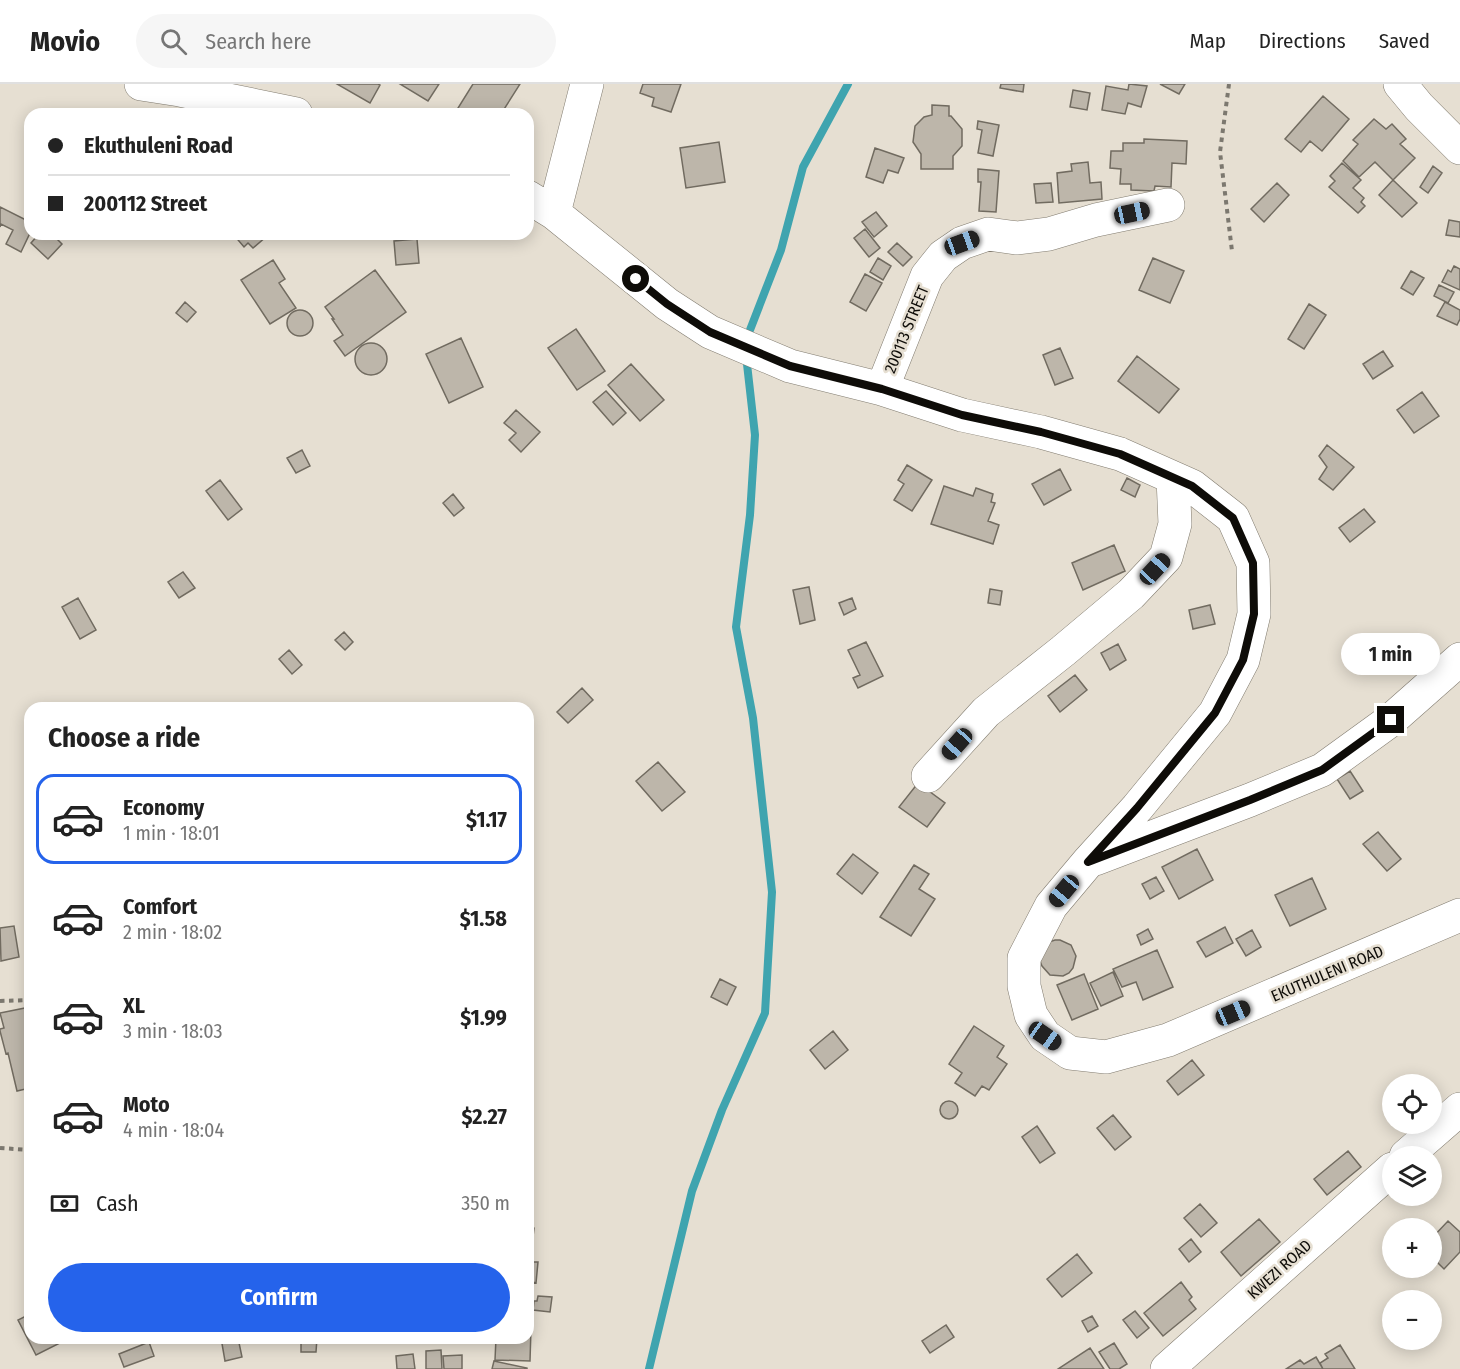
<!DOCTYPE html>
<meta charset="utf-8">
<style>
:root{--surface:#fff;--page:#f6f6f6;--text:#222;--muted:#767676;--line:#e0e0e0;--accent:#2563eb}
body{margin:0;font-family:"Fira Sans Condensed",sans-serif;background:var(--page);color:var(--text);height:100vh;display:flex;flex-direction:column;font-size:22px;white-space:nowrap}
*{box-sizing:border-box;margin:0}
p{font-size:20px;color:var(--muted)}
.icon{flex:none;width:33px;height:33px;fill:none;stroke:currentColor;stroke-width:2;stroke-linecap:round;stroke-linejoin:round}
.map{position:relative;flex:1;overflow:hidden}
.details{position:absolute;left:24px;top:618px;width:510px;height:642px;display:flex;flex-direction:column;background:var(--surface);border-radius:18px;box-shadow:0 3px 15px #0003}
.details>*{flex:none}
.top-card{position:absolute;left:24px;top:24px;width:510px;height:132px;border-radius:18px;box-shadow:0 3px 15px #0003;display:grid;align-content:center;height:132px;padding:0 24px;background:var(--surface)}
.tools{position:absolute;left:1382px;top:990px;display:grid;gap:12px}
.tools a{display:grid;place-items:center;width:60px;height:60px;border-radius:50%;background:var(--surface);box-shadow:0 3px 15px #0003;font-size:30px}
.end{position:absolute;width:27px;height:27px;margin:-14px;border:8px solid #0e0c08;background:#fff;box-shadow:0 0 0 3px #fff}
.from{border-radius:50%}
.bubble{position:absolute;height:42px;border-radius:21px;background:var(--surface);box-shadow:0 3px 15px #0003;font-size:20px;font-weight:700;line-height:42px;text-align:center}
.car{position:absolute;width:18px;height:36px;margin:-18px -9px;border-radius:8px;box-shadow:0 0 4px 2px #0007;background:linear-gradient(#222 24%,#8ab4d8 0 40%,#222 0 76%,#8ab4d8 0 86%,#222 0)}
.top-card b{display:flex;align-items:center;gap:21px;height:57px;font-size:22px}
.top-card b+b{border-top:2px solid var(--line)}
.top-card i{width:15px;height:15px;background:var(--text)}
ul{padding:0;list-style:none}
li{display:flex;align-items:center;gap:18px;height:90px;margin:0 12px 9px;padding:0 12px;border:3px solid transparent;border-radius:18px}
li div{flex:1}
li b{display:block;font-size:22px}
li em{font-style:normal;font-weight:700}
li.on{border-color:var(--accent)}
li>.icon{width:54px;height:54px;stroke-width:1.5}
h2{padding:0 24px;font-size:27px;line-height:72px}
.pay{display:flex;align-items:center;gap:15px;height:66px;padding:0 24px;font-size:22px}
.pay p{margin-inline-start:auto}
.button{display:flex;gap:12px;margin-top:auto;padding:12px 24px}
.button a{flex:1;height:69px;border-radius:36px;background:var(--accent);color:#fff;font-size:24px;font-weight:700;line-height:69px;text-align:center}
header{display:flex;align-items:center;gap:36px;box-sizing:border-box;height:84px;padding:0 30px;background:var(--surface);border-bottom:2px solid var(--line)}
header strong{font-size:28px}
nav{display:flex;gap:33px;margin-inline-start:auto;font-size:21px}
.search{width:420px;height:54px;background:var(--page);display:flex;align-items:center;gap:15px;box-sizing:border-box;padding:0 21px;border-radius:33px;color:var(--muted);font-size:22px}
.map>svg:first-child{display:block}
</style>
<header>
<strong>Movio</strong>
<div class="search"><svg class="icon" aria-label="search" viewBox="0 0 24 24"><circle cx="10" cy="10" r="6"/><path d="M15 15l6 6"/></svg>Search here</div>
<nav><a>Map</a><a>Directions</a><a>Saved</a></nav>
</header>
<div class="map">
<svg width="1460" height="1285" viewBox="0 0 1460 1285">
<rect width="100%" height="100%" fill="#e6dfd2"/>
<g fill="none" stroke-linecap="round" stroke-linejoin="round">
<path stroke="#3fa4af" stroke-width="8" d="M750 246 781 166 803 83 848 0
M649 1285 692 1107 722 1026 765 929 772 808 753 634 736 543 750 431 755 351 747 280"/>
</g>
<path fill="#bdb6aa" stroke="#716b60" stroke-width="1.5" d="M337 0H378L380 1 370 19Z
M400 0H439L428 17Z
M473 0H520L501 30H467L458 24Z
M643 0H681L671 28 652 22 654 14 640 9Z
M1001 0H1024L1023 8 1000 4Z
M1129 0 1147 2 1141 23 1128 19 1125 30 1102 26 1106 2 1128 6Z
M1160 0H1185L1179 10Z
M1073 6 1090 9 1087 26 1070 23Z
M1323 12 1349 35 1322 67 1310 57 1301 68 1285 55Z
M932 21 949 22V32H951L962 45V62L953 72V85H921V70L913 58 915 42 924 33 932 31Z
M1374 35 1386 45 1392 40 1406 55 1400 60 1415 74 1393 96 1375 78 1359 93 1343 77 1358 60 1353 56Z
M978 37 999 41 993 72 978 69 982 46 977 45Z
M1144 55 1187 57 1186 80 1172 79 1171 103 1155 102 1154 107 1131 106V100H1120L1121 85 1110 84 1111 67H1123V59H1144Z
M719 58 725 98 686 104 680 64Z
M875 64 904 74 898 89 888 86 883 99 866 93Z
M1088 78 1090 99 1101 98 1102 115 1059 119 1057 89 1072 87 1071 80Z
M1342 79 1361 96 1353 104 1364 114 1361 118 1365 122 1358 129 1329 103 1335 97 1330 92Z
M1433 82 1442 89 1428 109 1420 103Z
M978 85 999 87 996 128 979 127 981 98H978Z
M1393 96 1417 119 1402 133 1379 111Z
M1051 99 1053 118 1036 119 1034 100Z
M1277 99 1289 111 1264 138 1251 125Z
M0 123 30 138V149L21 168 6 160 13 146 1 140 0 143Z
M876 128 887 142 874 153 862 138Z
M1449 136 1460 138V153L1446 151Z
M865 145 880 164 869 173 854 154Z
M39 150H52L62 160 48 175 31 159Z
M233 150H265L267 152 253 164 248 159 244 163Z
M417 155 419 179 396 181 394 157Z
M897 159 912 173 903 182 888 168Z
M878 174 891 182 883 196 870 188Z
M1153 174 1184 187 1170 219 1139 206Z
M273 176 285 195 279 199 296 224 270 240 241 196Z
M1454 182 1460 185V206L1442 198 1448 186 1451 188Z
M375 186 406 228 345 272 334 257 343 251 332 235H334L325 223Z
M1411 187 1424 194 1413 211 1401 204Z
M865 190 882 199 866 227 850 218Z
M1439 201 1454 208 1448 219 1434 212Z
M185 218 196 228 187 238 176 229Z
M1445 218 1460 226V235L1457 241 1437 232Z
M1309 220 1326 231 1304 265 1288 255Z
M287 239a13 13 0 1 1 26 0a13 13 0 1 1-26 0Z
M576 245 605 287 577 306 548 264Z
M461 254 483 303 449 319 426 270Z
M355 275a16 16 0 1 1 32 0a16 16 0 1 1-32 0Z
M1060 264 1073 294 1055 301 1043 271Z
M1383 267 1393 282 1373 295 1363 280Z
M1137 272 1179 305 1159 329 1118 297Z
M631 280 664 316 640 337 608 301Z
M606 307 626 329 613 341 593 318Z
M1422 308 1439 332 1414 349 1397 326Z
M516 326 540 348 521 368 509 356 516 349 504 339Z
M1327 361 1354 383 1333 406 1319 395 1327 383 1319 372Z
M302 366 310 382 296 389 287 374Z
M907 381 932 396 912 427 894 416 904 400 898 396Z
M1060 385 1071 406 1044 421 1032 400Z
M1127 394 1140 401 1135 413 1121 406Z
M220 396 242 425 228 436 206 407Z
M944 402 973 412 976 404 993 410 991 418 995 419 988 437 999 441 993 460 931 440Z
M453 410 464 424 454 432 443 419Z
M1364 425 1375 438 1350 458 1339 444Z
M1114 461 1125 487 1083 506 1072 479Z
M183 488 195 504 179 514 168 498Z
M809 503 815 536 800 540 793 506Z
M990 505 1002 507 1000 521 988 519Z
M78 514 96 546 80 555 62 523Z
M852 514 856 525 844 531 839 519Z
M1210 521 1215 540 1193 545 1189 526Z
M344 548 353 558 345 566 335 556Z
M866 558 883 592 858 604 853 594 860 591 848 566Z
M1118 560 1126 576 1110 586 1101 569Z
M289 566 302 581 292 590 279 575Z
M1075 591 1087 606 1060 628 1048 612Z
M582 604 593 616 568 639 557 628Z
M658 678 685 708 662 727 636 697Z
M1350 687 1363 707 1350 715 1337 695Z
M918 699 945 719 927 743 899 723Z
M1378 748 1401 775 1387 787 1363 760Z
M1197 765 1213 796 1179 815 1162 783Z
M853 770 878 789 862 810 837 790Z
M914 781 929 790 919 805 935 815 911 852 880 833Z
M1156 793 1164 807 1150 815 1142 800Z
M1312 794 1326 825 1290 842 1275 811Z
M14 842 19 873 1 877 0 844Z
M1225 843 1233 859 1206 873 1197 858Z
M1148 845 1153 855 1141 861 1137 851Z
M1252 846 1261 863 1246 872 1236 855Z
M1055 856H1060L1071 861 1076 872 1073 884 1069 889 1063 892 1050 891 1042 882 1040 877 1049 858Z
M1157 866 1173 903 1143 916 1136 898 1122 903 1113 885Z
M1113 888 1123 912 1101 922 1090 899Z
M1084 890 1098 925 1072 936 1057 901Z
M720 895 736 903 727 921 711 913Z
M30 923V1004L17 1007 8 969 6 970 0 947V945L4 944 0 929Z
M974 942 1004 962 997 973 1007 980 989 1006 982 1002 975 1012 955 999 962 989 949 980Z
M833 947 848 966 825 985 810 966Z
M1192 976 1204 991 1178 1011 1167 997Z
M940 1026a9 9 0 1 1 18 0a9 9 0 1 1-18 0Z
M1113 1031 1131 1053 1115 1066 1097 1044Z
M1037 1042 1055 1069 1040 1079 1022 1053Z
M1348 1067 1361 1083 1327 1111 1314 1095Z
M1200 1120 1217 1139 1201 1153 1184 1134Z
M1259 1135 1280 1158 1241 1192 1221 1168Z
M1448 1137 1460 1148V1168L1444 1185 1434 1175 1431 1178V1155Z
M528 1143 534 1144 530 1178H538L536 1199 533 1198 531 1211H528Z
M1191 1155 1201 1168 1189 1178 1179 1165Z
M1077 1170 1092 1189 1062 1213 1047 1195Z
M1181 1198 1192 1213 1189 1216 1196 1225 1163 1252 1144 1229Z
M538 1212 552 1213 550 1228 533 1226 534 1217H537Z
M1135 1227 1149 1244 1137 1254 1123 1236Z
M30 1230V1254H65L66 1256 36 1271 18 1236Z
M1092 1232 1098 1242 1088 1248 1082 1237Z
M946 1241 954 1253 930 1269 922 1257Z
M528 1244H531L530 1277 495 1276 496 1254H528Z
M221 1254H238L242 1273 225 1277Z
M301 1254H317L316 1268H301Z
M149 1258 154 1272 124 1283 119 1270Z
M1114 1259 1127 1280 1119 1285H1110L1099 1268Z
M1340 1261 1355 1285H1323L1320 1279 1328 1274 1325 1270Z
M1090 1264 1104 1285H1058Z
M441 1266 442 1285H426V1267Z
M413 1270 415 1285H397L396 1272Z
M462 1271V1285H444L443 1272Z
M1316 1273 1323 1285H1286L1300 1276 1304 1280Z
M494 1277 527 1284V1285H492Z"/>
<g fill="none" stroke-linecap="round" stroke-linejoin="round">
<defs>
<path id="minor" d="M141 0 180 6 296 30
M1400 0 1419 23 1460 64
M528 113 554 129 667 220 710 248 790 282 882 305 962 331 1041 348 1120 370 1192 402 1233 434 1253 479 1254 530 1243 576 1215 629 1137 724 1088 778 1051 822 1024 874V902L1031 931 1045 952 1070 969 1106 973 1168 956 1460 831
M554 129 587 0
M882 305 927 192 943 172 962 159 988 150 1016 154 1049 150 1096 136 1168 121
M928 692 986 628 1063 567 1131 510 1166 473 1175 440 1173 394
M1095 775 1250 716 1322 686 1391 636 1460 575
M1406 1072 1460 1025
M1167 1285 1392 1085"/>
</defs>
<use href="#minor" stroke="#827c70" stroke-width="34"/>
<path stroke="#7c786f" stroke-width="4" stroke-dasharray="4.5 4.5" stroke-linecap="butt" d="M1229 0 1220 68 1232 167
M0 917 30 916
M0 1064 30 1066"/>
<use href="#minor" stroke="#fff" stroke-width="33"/>
</g>
<g fill="none" stroke-linecap="round" stroke-linejoin="round">
<path stroke="#0e0c08" stroke-width="8" d="M636 195 667 220 710 248 790 282 882 305 962 331 1041 348 1120 370 1192 402 1233 434 1253 479 1254 530 1243 576 1215 629 1137 724 1088 778 1250 716 1322 686 1391 636"/>
</g>
<g text-anchor="middle" stroke-width="5" stroke-linejoin="round" paint-order="stroke">
<g font-size="16" fill="#0e0c08" stroke="#e6dfd2">
<text transform="translate(906 245) rotate(-68)" y="6">200113 STREET</text>
<text transform="translate(1327 889) rotate(-23)" y="6">EKUTHULENI ROAD</text>
<text transform="translate(1279 1185) rotate(-42)" y="6">KWEZI ROAD</text>
</g>
</g>
</svg>
<div class="tools">
<a><svg class="icon" aria-label="locate" viewBox="0 0 24 24"><circle cx="12" cy="12" r="6"/><path d="M12 2v4M12 18v4M2 12h4M18 12h4"/></svg></a>
<a><svg class="icon" aria-label="layers" viewBox="0 0 24 24"><path d="M12 4l9 5-9 5-9-5zM3 14l9 5 9-5"/></svg></a>
<a>+</a>
<a>−</a>
</div>
<i class="end from" style="left:636px;top:195px"></i>
<i class="end" style="left:1391px;top:636px"></i>
<div class="bubble" style="left:1341px;top:549px;width:99px">1 min</div>
<i class="car" style="left:1132px;top:129px;rotate:78deg"></i>
<i class="car" style="left:962px;top:159px;rotate:70deg"></i>
<i class="car" style="left:1155px;top:485px;rotate:43deg"></i>
<i class="car" style="left:957px;top:660px;rotate:222deg"></i>
<i class="car" style="left:1064px;top:807px;rotate:220deg"></i>
<i class="car" style="left:1233px;top:929px;rotate:67deg"></i>
<i class="car" style="left:1045px;top:952px;rotate:125deg"></i>
<div class="top-card">
<b><i class="from"></i>Ekuthuleni Road</b>
<b><i></i>200112 Street</b>
</div>
<section class="details">
<h2>Choose a ride</h2>
<ul>
<li class="on"><svg class="icon" aria-label="car" viewBox="0 0 24 24"><path d="M5 17H2v-5l4-1 3-4h7l3 4 3 1v5h-3M9 17h6M6 11h13"/><circle cx="7" cy="17" r="2"/><circle cx="17" cy="17" r="2"/></svg><div><b>Economy</b><p>1 min · 18:01</p></div><em>$1.17</em></li>
<li><svg class="icon" aria-label="car" viewBox="0 0 24 24"><path d="M5 17H2v-5l4-1 3-4h7l3 4 3 1v5h-3M9 17h6M6 11h13"/><circle cx="7" cy="17" r="2"/><circle cx="17" cy="17" r="2"/></svg><div><b>Comfort</b><p>2 min · 18:02</p></div><em>$1.58</em></li>
<li><svg class="icon" aria-label="car" viewBox="0 0 24 24"><path d="M5 17H2v-5l4-1 3-4h7l3 4 3 1v5h-3M9 17h6M6 11h13"/><circle cx="7" cy="17" r="2"/><circle cx="17" cy="17" r="2"/></svg><div><b>XL</b><p>3 min · 18:03</p></div><em>$1.99</em></li>
<li><svg class="icon" aria-label="car" viewBox="0 0 24 24"><path d="M5 17H2v-5l4-1 3-4h7l3 4 3 1v5h-3M9 17h6M6 11h13"/><circle cx="7" cy="17" r="2"/><circle cx="17" cy="17" r="2"/></svg><div><b>Moto</b><p>4 min · 18:04</p></div><em>$2.27</em></li>
</ul>
<div class="pay"><svg class="icon" aria-label="cash" viewBox="0 0 24 24"><path d="M3 7h18v10H3z"/><circle cx="12" cy="12" r="2"/></svg>Cash<p>350 m</p></div>
<div class="button"><a>Confirm</a></div>
</section>
</div>
